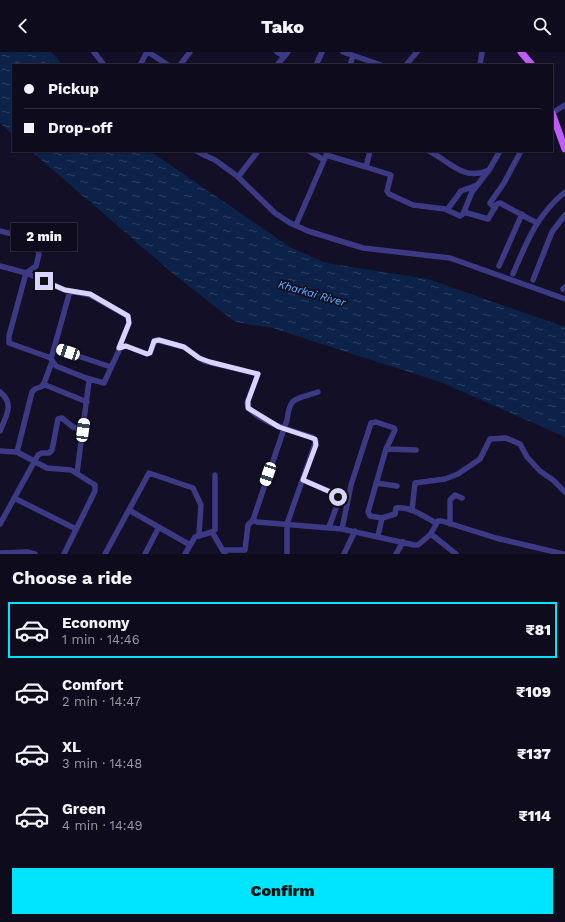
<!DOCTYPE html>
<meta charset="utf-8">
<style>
:root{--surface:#0e0b1c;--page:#1c1929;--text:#f1f3f6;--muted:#9b9ba3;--line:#2e2b3b;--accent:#00e5ff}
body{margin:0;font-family:"Work Sans",sans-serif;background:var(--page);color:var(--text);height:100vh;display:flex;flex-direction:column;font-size:15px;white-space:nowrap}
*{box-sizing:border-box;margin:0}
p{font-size:13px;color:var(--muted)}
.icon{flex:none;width:22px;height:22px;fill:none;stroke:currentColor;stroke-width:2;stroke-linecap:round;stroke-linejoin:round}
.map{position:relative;height:502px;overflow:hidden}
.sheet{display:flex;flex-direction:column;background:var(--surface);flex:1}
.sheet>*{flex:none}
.guide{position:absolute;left:12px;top:12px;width:541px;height:88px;border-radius:0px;box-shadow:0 1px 3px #0004,0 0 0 1px var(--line);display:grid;align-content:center;height:88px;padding:0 12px;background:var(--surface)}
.end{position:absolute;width:18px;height:18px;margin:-9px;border:5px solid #d9d4ff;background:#111;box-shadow:0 0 0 2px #111}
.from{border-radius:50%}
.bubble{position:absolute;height:28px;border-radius:0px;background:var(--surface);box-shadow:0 1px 3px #0004,0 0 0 1px var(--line);font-size:13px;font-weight:800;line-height:28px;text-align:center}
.car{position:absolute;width:12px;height:24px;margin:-12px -6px;border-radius:5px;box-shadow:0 0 3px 1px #0007;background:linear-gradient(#fff 24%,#345 0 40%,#fff 0 76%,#345 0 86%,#fff 0)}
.guide b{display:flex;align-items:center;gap:14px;height:38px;font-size:15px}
.guide b+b{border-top:1px solid var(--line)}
.guide i{width:10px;height:10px;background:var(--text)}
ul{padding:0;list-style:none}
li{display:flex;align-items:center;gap:12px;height:56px;margin:0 8px 6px;padding:0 4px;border:2px solid transparent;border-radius:0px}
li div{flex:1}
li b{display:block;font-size:15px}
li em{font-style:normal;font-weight:800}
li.current{border-color:var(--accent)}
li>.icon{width:36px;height:36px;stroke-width:1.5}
h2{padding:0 12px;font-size:18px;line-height:48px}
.button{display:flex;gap:8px;margin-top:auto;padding:8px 12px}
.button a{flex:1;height:46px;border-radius:0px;background:var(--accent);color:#111;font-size:16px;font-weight:800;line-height:46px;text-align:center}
header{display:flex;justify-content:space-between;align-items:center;height:52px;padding:0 12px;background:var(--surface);font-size:18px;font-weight:800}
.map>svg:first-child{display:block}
</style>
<header><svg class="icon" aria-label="back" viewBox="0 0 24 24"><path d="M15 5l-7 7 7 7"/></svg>Tako<svg class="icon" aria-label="search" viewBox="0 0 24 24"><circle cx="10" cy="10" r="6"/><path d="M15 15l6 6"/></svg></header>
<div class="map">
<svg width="565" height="502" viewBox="0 0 565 502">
<defs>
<pattern id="water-ripples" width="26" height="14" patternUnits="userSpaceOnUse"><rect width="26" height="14" fill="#0c2248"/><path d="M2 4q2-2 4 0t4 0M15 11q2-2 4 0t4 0" fill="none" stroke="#2f4163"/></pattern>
</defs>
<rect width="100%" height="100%" fill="#130f26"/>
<path fill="url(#water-ripples)" d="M0 0H51L63 13H13V83L0 71Z
M31 99H150L290 195 326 211 428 227 565 275V385L443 331 272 276 235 270 171 220Z"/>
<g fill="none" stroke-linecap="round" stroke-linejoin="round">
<path stroke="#3d3a85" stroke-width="5.5" d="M94 0 104 13
M148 0 168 13
M277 0 284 4
M343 0 381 13
M140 13 147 0
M180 13 190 0
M277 13 288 0
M316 13 322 0
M350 13 353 4
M406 13 417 0
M480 13 482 0
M552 61 565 53
M196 99 215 108 237 124 275 161 290 171 308 179 363 196 450 206 565 247
M309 99 324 108
M429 99C449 109 464 130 489 118L500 99
M326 103 366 115 370 99
M366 115 391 123 387 139 389 142 413 153 445 157 460 164 463 162 472 140 489 118
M238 125 258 99
M495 156 490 151 504 131 521 99
M447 158 461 139 477 133
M464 160 488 167 497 152 500 151 537 171
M296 173 328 99
M0 179C20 185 31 180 39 202L36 214 26 221 9 284V291L51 306
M0 214 26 221 65 238 90 243 128 264 129 271 119 295
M499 214 522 162
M513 222C527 189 537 163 565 140
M533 228 552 180 565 163
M563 237 565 235
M70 239 51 307 56 314 86 326 89 329 77 421
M54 296 111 315
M86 326 104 331 121 294H126L147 302 150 301 155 289 157 288 184 295 204 309 258 322 247 351C249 368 298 381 312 385L316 389 287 472V502
M43 332 87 350
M0 340C15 352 6 364 0 379
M318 340C296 348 290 343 287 368L253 468 257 470 342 477 414 493H418L431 482 456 502
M386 397 416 398
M0 399 17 400 47 416 71 418 95 433V439L64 502
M17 400 32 340 35 337 43 334 52 310
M303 428 338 443 339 448 329 475
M376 431 397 434
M14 446 76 477
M129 458 190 493
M412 458 415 431 445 427 458 422 480 407 490 387 506 386 520 392 527 405 540 419 553 428 565 440
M0 472 38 403 42 401H49L52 398 58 367 62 366 73 375 83 378
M450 472V448L455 443 462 446
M342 477 351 433 371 371 376 370 394 376 395 378 386 397 368 460 370 464 382 466
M212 480 225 502
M430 483 438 469H442L496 486 563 502
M378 484 382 466 395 462 396 456C410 454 425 465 436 471
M225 498H245L248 473 253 468
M0 501 27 500 35 502
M105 502 149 421 193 436 201 453 199 482
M145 502 159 475
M185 502 195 485 212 480 215 478V423
M344 502 355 479
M396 502 403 490"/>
<path stroke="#c25bff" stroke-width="7" d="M521 0 532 13
M552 61 565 97"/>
</g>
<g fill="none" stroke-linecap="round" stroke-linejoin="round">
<path stroke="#d9d4ff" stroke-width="5" d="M44 229 65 238 90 242 128 264 129 271 119 296 126 294 147 302 150 301 154 289 159 288 184 295 199 306 210 310 258 322 248 349V356L279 375 315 387 316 393 303 428 335 442 338 445"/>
</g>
<g text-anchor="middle" stroke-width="4" stroke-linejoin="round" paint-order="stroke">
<g font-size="11" font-style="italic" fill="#62b6ff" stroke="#130f26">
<text transform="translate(312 241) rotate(16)" y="4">Kharkai River</text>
</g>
</g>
</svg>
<i class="end from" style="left:338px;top:445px"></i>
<i class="end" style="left:44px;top:229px"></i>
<div class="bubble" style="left:11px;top:171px;width:66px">2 min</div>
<i class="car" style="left:68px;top:300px;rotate:289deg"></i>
<i class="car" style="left:83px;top:378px;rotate:8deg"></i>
<i class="car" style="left:268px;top:422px;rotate:199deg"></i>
<div class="guide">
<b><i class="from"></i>Pickup</b>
<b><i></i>Drop-off</b>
</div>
</div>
<section class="sheet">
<h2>Choose a ride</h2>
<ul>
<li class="current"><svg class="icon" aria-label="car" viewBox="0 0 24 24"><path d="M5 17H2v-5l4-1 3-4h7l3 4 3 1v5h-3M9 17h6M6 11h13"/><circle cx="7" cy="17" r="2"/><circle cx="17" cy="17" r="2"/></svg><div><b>Economy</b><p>1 min · 14:46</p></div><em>₹81</em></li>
<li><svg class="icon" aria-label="car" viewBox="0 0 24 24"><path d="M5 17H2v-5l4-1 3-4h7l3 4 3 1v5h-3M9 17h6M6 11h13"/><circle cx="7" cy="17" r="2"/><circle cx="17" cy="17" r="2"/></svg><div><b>Comfort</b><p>2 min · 14:47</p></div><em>₹109</em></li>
<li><svg class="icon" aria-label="car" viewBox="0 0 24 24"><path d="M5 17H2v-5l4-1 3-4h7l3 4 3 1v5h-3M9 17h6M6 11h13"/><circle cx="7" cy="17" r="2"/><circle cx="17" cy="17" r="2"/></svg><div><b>XL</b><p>3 min · 14:48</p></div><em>₹137</em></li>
<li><svg class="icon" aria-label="car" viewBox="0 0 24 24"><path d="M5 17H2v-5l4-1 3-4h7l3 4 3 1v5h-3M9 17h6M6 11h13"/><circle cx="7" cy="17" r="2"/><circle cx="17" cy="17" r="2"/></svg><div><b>Green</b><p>4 min · 14:49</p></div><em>₹114</em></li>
</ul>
<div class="button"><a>Confirm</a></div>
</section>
